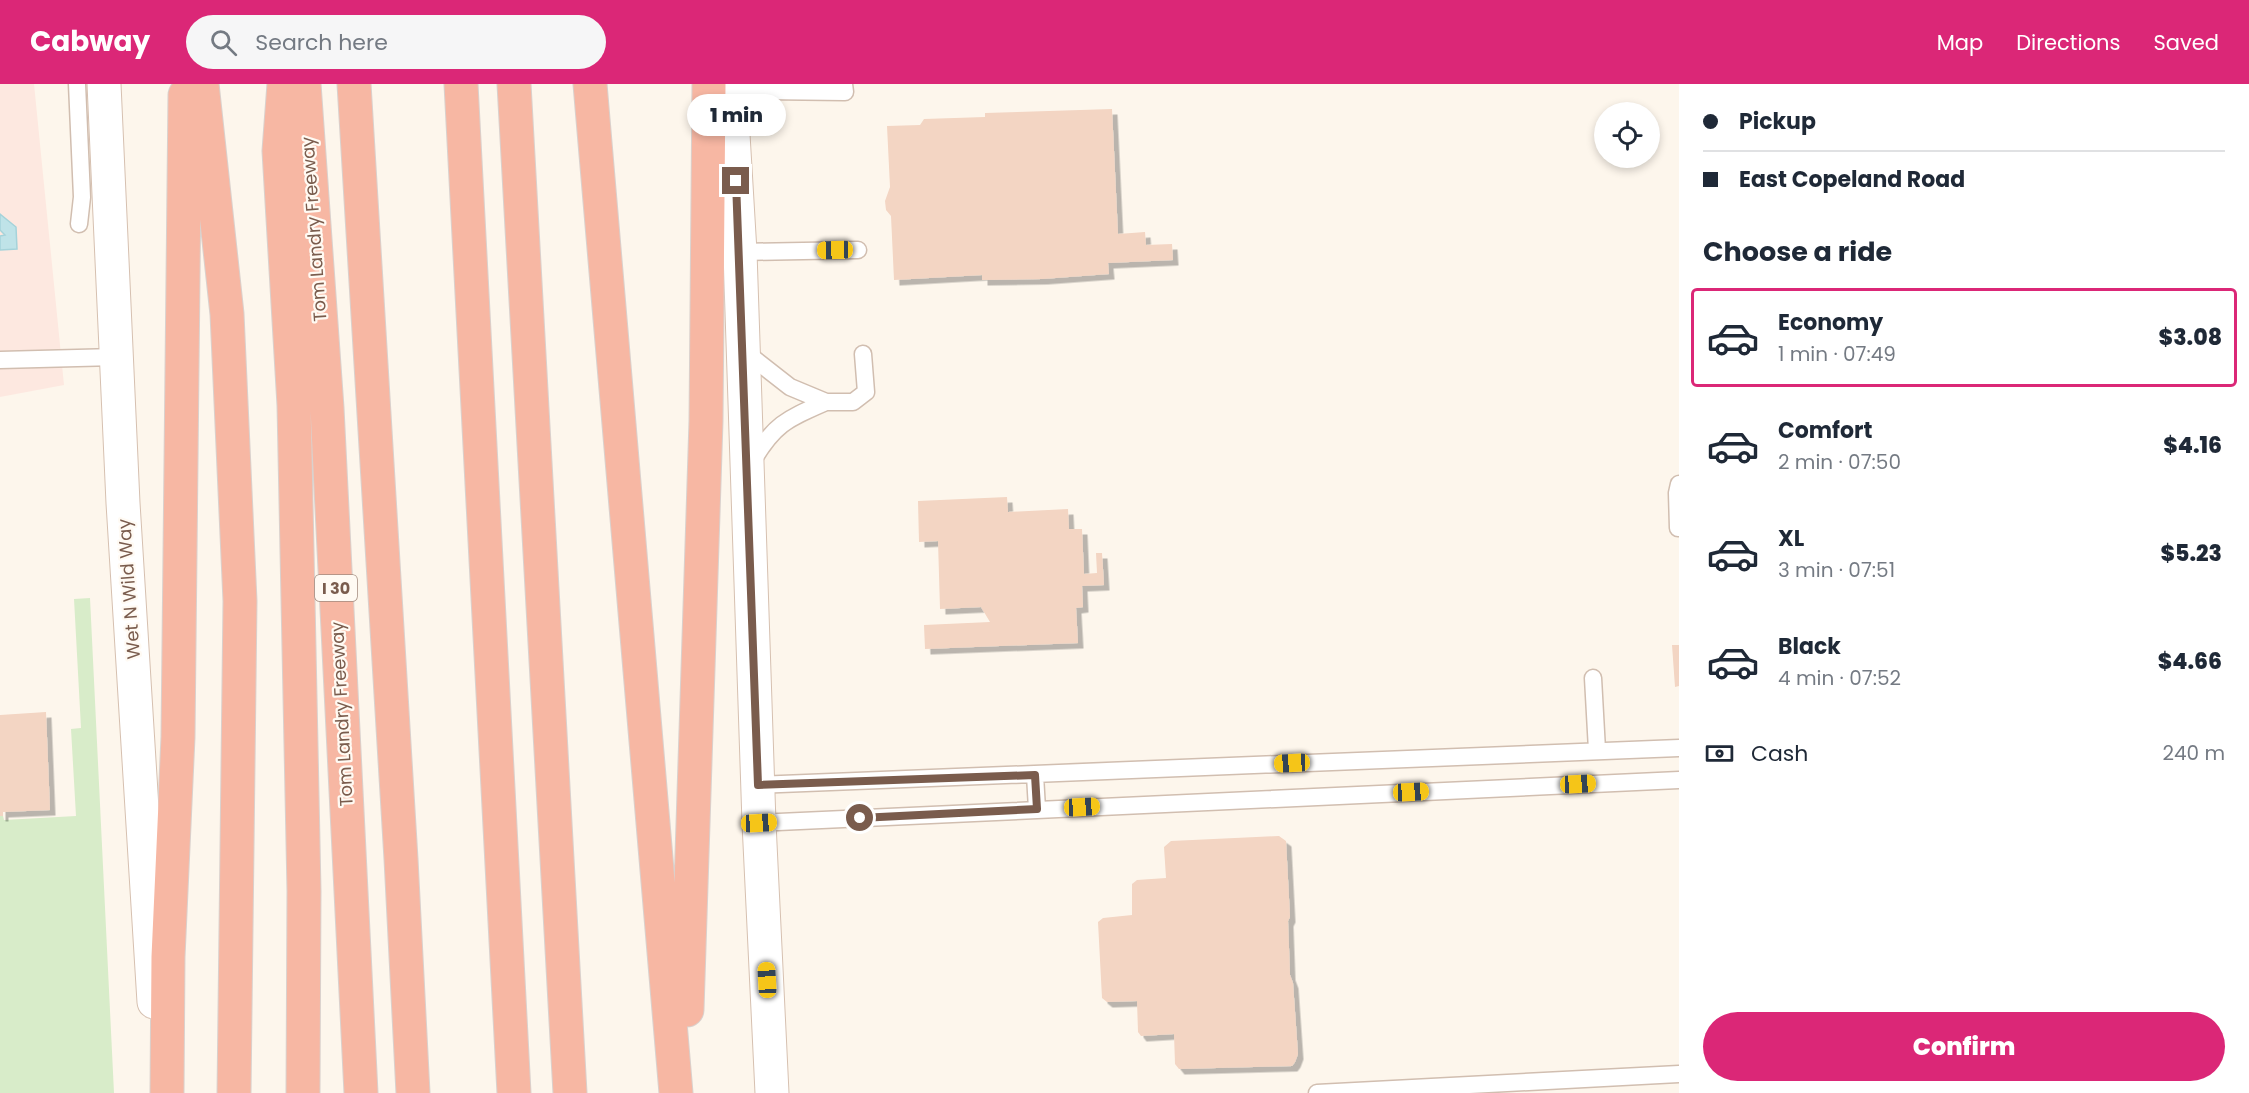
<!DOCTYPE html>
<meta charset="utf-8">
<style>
:root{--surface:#fff;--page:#f6f6f7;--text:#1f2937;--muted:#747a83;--line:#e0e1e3;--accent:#db2777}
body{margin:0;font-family:Poppins,sans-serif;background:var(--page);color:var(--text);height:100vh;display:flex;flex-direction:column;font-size:22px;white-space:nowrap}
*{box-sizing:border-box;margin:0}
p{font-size:20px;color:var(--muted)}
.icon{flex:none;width:33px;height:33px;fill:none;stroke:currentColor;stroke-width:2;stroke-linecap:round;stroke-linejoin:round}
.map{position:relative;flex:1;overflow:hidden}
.sheet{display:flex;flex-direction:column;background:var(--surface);width:570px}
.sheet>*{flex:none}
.hud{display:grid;align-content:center;height:132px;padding:0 24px;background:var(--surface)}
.tools{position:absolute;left:1594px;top:18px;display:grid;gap:12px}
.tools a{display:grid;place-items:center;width:66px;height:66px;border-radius:50%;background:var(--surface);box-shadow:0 3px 9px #0003;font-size:30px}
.end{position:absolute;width:27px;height:27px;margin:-14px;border:8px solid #7a5c4d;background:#fff;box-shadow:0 0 0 3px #fff}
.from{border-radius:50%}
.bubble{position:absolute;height:42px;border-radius:21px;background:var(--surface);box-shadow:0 3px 9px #0003;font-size:20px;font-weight:800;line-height:42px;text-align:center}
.car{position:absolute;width:18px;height:36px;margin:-18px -9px;border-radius:8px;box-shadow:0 0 4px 2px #0007;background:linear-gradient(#f5c518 24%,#345 0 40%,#f5c518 0 76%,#345 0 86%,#f5c518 0)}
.hud b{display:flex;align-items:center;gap:21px;height:57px;font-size:22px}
.hud b+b{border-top:2px solid var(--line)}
.hud i{width:15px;height:15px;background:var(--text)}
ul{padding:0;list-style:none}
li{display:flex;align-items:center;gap:18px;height:99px;margin:0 12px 9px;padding:0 12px;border:3px solid transparent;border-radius:6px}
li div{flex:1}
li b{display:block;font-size:22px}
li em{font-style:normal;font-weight:800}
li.on{border-color:var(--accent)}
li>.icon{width:54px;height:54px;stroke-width:1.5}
h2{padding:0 24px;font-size:27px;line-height:72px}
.pay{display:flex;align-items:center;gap:15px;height:66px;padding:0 24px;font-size:22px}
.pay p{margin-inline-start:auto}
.button{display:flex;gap:12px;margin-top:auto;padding:12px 24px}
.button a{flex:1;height:69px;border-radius:36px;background:var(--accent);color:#fff;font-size:24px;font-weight:800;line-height:69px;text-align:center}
header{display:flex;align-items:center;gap:36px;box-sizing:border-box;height:84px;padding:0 30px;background:var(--accent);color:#fff}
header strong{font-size:28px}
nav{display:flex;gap:33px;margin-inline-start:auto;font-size:21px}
.search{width:420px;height:54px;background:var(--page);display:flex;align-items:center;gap:15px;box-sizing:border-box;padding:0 21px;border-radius:33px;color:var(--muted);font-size:22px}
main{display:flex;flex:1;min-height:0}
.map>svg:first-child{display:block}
</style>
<header>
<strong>Cabway</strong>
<div class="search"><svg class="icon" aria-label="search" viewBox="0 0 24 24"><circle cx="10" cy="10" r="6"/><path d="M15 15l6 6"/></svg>Search here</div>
<nav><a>Map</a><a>Directions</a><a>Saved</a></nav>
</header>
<main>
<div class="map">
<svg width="1679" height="1009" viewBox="0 0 1679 1009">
<defs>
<filter id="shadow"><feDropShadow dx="5.5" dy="5.5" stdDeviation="0" flood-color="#0004"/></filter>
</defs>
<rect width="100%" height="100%" fill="#fdf6ec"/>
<path fill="#fde8e0" d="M0 0H34L64 301 0 313Z"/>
<path fill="#d8ecc9" d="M90 514 114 1009H0V732H3L4 736 76 732 71 645 81 644 74 515Z"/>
<path fill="#bfe3e8" stroke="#a5d3da" stroke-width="1.5" d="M0 130 16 143 17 165 0 166V152L5 151 0 146Z"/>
<path fill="#f3d5c3" filter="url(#shadow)" d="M1112 25 1118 150 1145 148 1146 161 1172 160 1173 176 1108 179 1109 190 1042 195 982 196V191L894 196 891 132 886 126 885 117 890 103 887 42 920 41 924 35 985 33V29Z
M1007 413 1008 428 1068 425 1069 445H1082L1084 490 1097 489 1096 469H1102L1104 501 1082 502 1083 523 1076 524 1078 559 925 565 924 541 990 538 981 523 940 525 938 457 919 458 918 417Z
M1672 561H1679V602L1675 603Z
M46 628 50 726 3 728V732H0V631Z
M1279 752 1286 757 1290 833 1288 837 1290 891 1293 899 1298 970 1295 978 1292 982 1179 985 1175 980 1174 950 1141 952 1138 948 1137 917 1107 918 1102 914 1098 838 1103 834 1132 831V800L1137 796 1166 794 1164 763 1171 757Z"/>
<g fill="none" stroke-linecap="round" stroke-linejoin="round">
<defs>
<path id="lane" d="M77 0 82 113 79 140
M731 2 763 7 845 8 844 0
M740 168 858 166
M744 267 790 303 826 318H853L866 308 863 270
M0 276 116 273
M752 378C774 340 787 335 826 318
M1678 444 1677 409 1679 400
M1593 594 1597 666
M1035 691 1037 725
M758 701 1679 664
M759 739 1679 696
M1317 1009 1679 990"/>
<path id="secondary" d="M104 0 123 419 154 918
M730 0 740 168 759 739 772 1009"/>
<path id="highway" d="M202 0 227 230 240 517 234 1009
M284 0 279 67 294 321 304 807 303 1009
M304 0 327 324 361 1009
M354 0 401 775 413 1009
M461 0 514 1009
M514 0 570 1009
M590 0 676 1009
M687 926 706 337 709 0
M167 1009 168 873 178 653 185 11"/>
</defs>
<use href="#lane" stroke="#d1beb0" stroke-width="19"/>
<use href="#secondary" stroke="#d6c0b0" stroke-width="35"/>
<use href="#highway" stroke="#dad1cd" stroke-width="35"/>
<use href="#lane" stroke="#fff" stroke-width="16"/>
<use href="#secondary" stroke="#fff" stroke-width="33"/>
<use href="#highway" stroke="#f7b7a3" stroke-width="33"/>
</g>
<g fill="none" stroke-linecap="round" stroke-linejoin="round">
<path stroke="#7a5c4d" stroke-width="8" d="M736 97 758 701 1035 691 1037 725 860 734"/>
</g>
<g text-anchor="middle" stroke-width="4.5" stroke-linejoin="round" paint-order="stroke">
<rect fill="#fffaf3" stroke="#a28b7f" stroke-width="1.5" x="315" y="491" width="42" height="26" rx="4.5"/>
<g font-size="16" font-weight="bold" fill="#7a5c4d">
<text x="336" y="510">I 30</text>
</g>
<g font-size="18" fill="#7a5c4d" stroke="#fffaf3">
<text transform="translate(314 145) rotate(-94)" y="6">Tom Landry Freeway</text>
<text transform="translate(129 505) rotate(-94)" y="6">Wet N Wild Way</text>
<text transform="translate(342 630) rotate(-93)" y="6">Tom Landry Freeway</text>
</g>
</g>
</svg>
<div class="tools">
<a><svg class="icon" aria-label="locate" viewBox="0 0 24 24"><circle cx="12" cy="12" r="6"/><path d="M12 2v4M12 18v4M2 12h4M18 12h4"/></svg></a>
</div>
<i class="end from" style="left:860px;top:734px"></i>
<i class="end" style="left:736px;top:97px"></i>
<div class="bubble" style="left:687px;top:10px;width:99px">1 min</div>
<i class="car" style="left:835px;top:166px;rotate:269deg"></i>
<i class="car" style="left:1292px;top:679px;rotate:267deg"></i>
<i class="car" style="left:1578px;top:700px;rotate:87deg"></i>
<i class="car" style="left:1411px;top:708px;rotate:87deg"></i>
<i class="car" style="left:1082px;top:723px;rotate:87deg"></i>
<i class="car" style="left:759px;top:739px;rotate:87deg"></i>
<i class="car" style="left:767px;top:896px;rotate:357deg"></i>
</div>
<section class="sheet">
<div class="hud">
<b><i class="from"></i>Pickup</b>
<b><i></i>East Copeland Road</b>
</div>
<h2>Choose a ride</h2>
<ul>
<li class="on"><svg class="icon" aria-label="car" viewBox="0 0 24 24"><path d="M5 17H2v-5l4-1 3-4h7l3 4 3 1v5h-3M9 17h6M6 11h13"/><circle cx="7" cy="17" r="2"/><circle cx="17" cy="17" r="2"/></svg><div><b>Economy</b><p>1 min · 07:49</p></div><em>$3.08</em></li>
<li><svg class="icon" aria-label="car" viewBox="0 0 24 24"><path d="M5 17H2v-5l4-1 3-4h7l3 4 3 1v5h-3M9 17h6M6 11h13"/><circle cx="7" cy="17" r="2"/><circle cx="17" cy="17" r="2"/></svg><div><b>Comfort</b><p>2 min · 07:50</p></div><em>$4.16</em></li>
<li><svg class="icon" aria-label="car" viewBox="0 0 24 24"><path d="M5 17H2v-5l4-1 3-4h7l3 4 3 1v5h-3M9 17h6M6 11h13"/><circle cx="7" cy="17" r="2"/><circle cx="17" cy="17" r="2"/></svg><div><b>XL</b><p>3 min · 07:51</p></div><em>$5.23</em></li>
<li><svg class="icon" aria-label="car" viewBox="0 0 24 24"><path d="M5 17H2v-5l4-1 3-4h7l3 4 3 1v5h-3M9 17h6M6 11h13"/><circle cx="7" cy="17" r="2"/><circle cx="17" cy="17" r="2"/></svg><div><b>Black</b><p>4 min · 07:52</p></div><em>$4.66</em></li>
</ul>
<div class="pay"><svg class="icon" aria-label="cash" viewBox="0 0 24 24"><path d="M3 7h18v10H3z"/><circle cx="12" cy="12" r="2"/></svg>Cash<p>240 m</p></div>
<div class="button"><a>Confirm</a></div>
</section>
</main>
